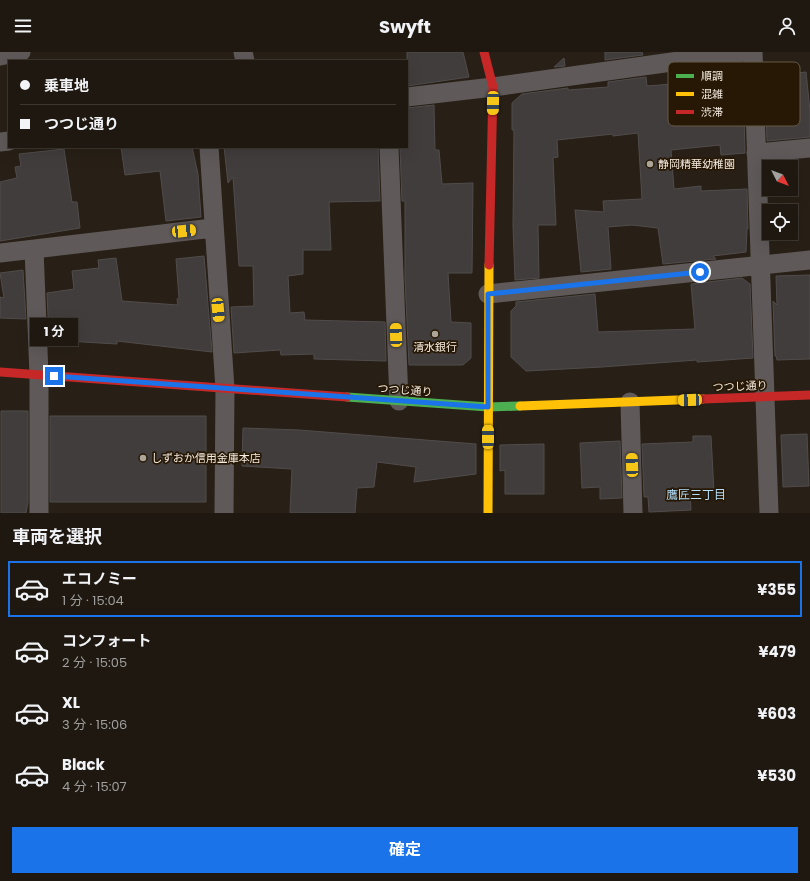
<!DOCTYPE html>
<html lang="ja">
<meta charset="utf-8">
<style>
:root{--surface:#1e1810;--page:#2b251e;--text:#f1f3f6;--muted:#a1a09f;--line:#3c3730;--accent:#1a73e8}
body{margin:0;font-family:Poppins,"Noto Sans JP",sans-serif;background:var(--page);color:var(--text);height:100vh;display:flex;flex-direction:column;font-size:15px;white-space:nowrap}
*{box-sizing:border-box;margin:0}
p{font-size:13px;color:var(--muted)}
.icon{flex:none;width:22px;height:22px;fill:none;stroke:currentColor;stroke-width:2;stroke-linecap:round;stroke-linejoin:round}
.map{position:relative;height:461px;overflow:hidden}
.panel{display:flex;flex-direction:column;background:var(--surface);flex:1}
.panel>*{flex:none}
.top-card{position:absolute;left:8px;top:8px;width:400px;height:88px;border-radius:0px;box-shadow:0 4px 16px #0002,0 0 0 1px var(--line);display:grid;align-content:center;height:88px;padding:0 12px;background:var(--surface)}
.needle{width:26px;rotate:132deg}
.tools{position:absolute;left:762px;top:108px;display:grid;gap:8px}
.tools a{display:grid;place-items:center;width:36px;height:36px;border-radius:0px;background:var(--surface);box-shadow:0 4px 16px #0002,0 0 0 1px var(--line);font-size:20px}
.end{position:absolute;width:18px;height:18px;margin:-9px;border:5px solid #1a73e8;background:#fff;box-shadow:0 0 0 2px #fff}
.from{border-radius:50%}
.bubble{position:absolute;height:28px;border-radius:0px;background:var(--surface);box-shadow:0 4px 16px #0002,0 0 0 1px var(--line);font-size:13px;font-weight:700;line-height:28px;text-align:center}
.car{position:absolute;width:12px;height:24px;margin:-12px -6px;border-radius:5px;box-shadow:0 0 3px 1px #0007;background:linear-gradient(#f5c518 24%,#345 0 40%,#f5c518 0 76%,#345 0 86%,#f5c518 0)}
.top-card b{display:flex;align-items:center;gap:14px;height:38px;font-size:15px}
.top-card b+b{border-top:1px solid var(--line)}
.top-card i{width:10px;height:10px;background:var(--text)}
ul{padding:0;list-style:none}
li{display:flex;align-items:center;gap:12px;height:56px;margin:0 8px 6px;padding:0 4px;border:2px solid transparent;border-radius:0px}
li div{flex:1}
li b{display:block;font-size:15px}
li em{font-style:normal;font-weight:700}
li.on{border-color:var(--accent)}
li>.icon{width:36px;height:36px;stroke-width:1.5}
h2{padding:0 12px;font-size:18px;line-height:48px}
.cta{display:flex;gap:8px;margin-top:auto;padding:8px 12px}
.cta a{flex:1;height:46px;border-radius:0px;background:var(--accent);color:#fff;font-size:16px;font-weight:700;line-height:46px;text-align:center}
header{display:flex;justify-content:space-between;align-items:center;height:52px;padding:0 12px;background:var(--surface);font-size:18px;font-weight:700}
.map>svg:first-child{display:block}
</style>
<header><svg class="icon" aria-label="menu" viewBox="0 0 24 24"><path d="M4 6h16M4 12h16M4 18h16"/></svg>Swyft<svg class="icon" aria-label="person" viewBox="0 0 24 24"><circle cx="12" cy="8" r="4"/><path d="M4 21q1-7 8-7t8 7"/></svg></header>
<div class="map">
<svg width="810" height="461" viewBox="0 0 810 461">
<rect width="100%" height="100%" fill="#282016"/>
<path fill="#423d3d" stroke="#514c4c" d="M407 0H463L469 25 407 34Z
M605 0H642L643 3 605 8Z
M564 6 565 14 554 15Z
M739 19 743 20 745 101 721 103 720 93 671 98 674 137 701 134V139L747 137 748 177H747L746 200 713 204 716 207 663 212 658 176 632 173 608 175 611 217 581 220 575 158 604 160 603 149 642 147 638 81 613 84V82L557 88 558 105 553 106 556 173H538L539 226 515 228 513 173 514 78H512V51L522 42 568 36V38L608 35V30L646 25 647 34 697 30V21Z
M806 20 810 59V85L767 89 765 24Z
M434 53 435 98H439L442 132 473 131 472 221H448L451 270 471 271V306L463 313H409L405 227V149H402L400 95H407V56Z
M121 95H192L198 122 201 165 166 169 160 119 125 123Z
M224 95H378L380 149 329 150 331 198H303V222L288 224 290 261 304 260 305 268 385 270 386 309 314 307V302L281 303 280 298 234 301 231 255 254 254 253 214H239L233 125 228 131Z
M64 97 72 150H77L80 176 0 189V130L17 126 15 115 21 114 19 102Z
M204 204 212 300 117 289V292L49 288 47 241 74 237 72 219 99 216 98 208 116 206 122 249 178 253 177 247 179 246 176 207Z
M23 218 26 267 0 266V245L4 246 0 221Z
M810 223V307L777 308 776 304H775L773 249 777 253 776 224Z
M742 226 750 232 753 306 697 310V308L602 315 526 319 511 305V259L516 254V250L595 242 598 280 695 277 691 232Z
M1 359H28V450L26 461H1Z
M50 364H206V450H50Z
M243 376 299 378 476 392V422L414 430 416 415 377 410 374 435 357 436 355 461H290L292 417 242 414Z
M807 382 809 434 783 435 781 383Z
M693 384H711L714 440H690L691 458 649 460 648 445H644L642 392 693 390Z
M620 389 622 446 600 447V435L582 436 580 391Z
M544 392V442H505V418L500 419V393Z"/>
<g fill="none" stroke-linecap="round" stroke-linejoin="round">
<path stroke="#5f5a59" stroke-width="19" d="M243 0 245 9
M753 0 769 461
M0 4 21 0
M407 45 493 35 743 0
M0 90 9 89
M209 95 225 337 224 461
M389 95 399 349
M756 101 810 96
M34 197 39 323V461
M0 201 213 176
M488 242 810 208
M630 350 633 461"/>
<path stroke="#4caf50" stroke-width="9" d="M347 345 488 355 520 354"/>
<path stroke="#ffc107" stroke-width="9" d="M520 354 703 347
M488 461 489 213"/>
<path stroke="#c62828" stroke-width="9" d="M484 0 493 35 489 213
M0 320 347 345
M703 347 810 343"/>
</g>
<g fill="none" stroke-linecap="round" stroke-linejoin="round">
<path stroke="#1a73e8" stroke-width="5" d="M54 324 488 355V242L700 220"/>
</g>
<g fill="#aea599" stroke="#261805" stroke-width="1.5">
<circle cx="650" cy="112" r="4"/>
<circle cx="435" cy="282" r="4"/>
<circle cx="143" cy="406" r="4"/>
</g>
<g text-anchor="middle" stroke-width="3.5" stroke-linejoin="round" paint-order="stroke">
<g font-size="11" fill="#f6ece0" stroke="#261805" text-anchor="start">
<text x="658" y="116">静岡精華幼稚園</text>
<text x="435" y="299" text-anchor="middle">清水銀行</text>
<text x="151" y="410">しずおか信用金庫本店</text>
</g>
<g font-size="11" fill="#f6ece0" stroke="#261805">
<text transform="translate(740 334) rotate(-2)" y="4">つつじ通り</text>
<text transform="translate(405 338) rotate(4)" y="4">つつじ通り</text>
</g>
<g font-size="12" fill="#b4defc" stroke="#261805">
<text x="696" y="447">鷹匠三丁目</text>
</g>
</g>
<rect x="668" y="10" width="132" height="64" rx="6" fill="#261805" stroke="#645847" stroke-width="1"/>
<rect x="676" y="22" width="18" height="4" fill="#4caf50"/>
<rect x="676" y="40" width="18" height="4" fill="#ffc107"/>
<rect x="676" y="58" width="18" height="4" fill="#c62828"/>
<g font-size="11" fill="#f6ece0">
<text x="701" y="28">順調</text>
<text x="701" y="46">混雑</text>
<text x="701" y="64">渋滞</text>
</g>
</svg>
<div class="tools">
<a><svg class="needle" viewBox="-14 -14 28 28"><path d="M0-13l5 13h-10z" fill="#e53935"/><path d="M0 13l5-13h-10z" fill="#a1a09f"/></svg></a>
<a><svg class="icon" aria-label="locate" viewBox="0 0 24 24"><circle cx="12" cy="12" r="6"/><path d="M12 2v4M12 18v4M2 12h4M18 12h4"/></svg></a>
</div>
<i class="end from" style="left:700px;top:220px"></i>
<i class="end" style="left:54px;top:324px"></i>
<div class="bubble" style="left:30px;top:266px;width:48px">1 分</div>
<i class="car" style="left:493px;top:51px;rotate:181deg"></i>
<i class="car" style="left:184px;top:179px;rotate:84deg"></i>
<i class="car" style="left:218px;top:258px;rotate:175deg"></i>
<i class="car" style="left:396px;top:283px;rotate:358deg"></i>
<i class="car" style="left:690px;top:348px;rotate:268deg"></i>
<i class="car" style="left:488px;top:385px;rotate:0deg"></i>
<i class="car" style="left:632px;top:413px;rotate:358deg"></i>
<div class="top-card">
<b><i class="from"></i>乗車地</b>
<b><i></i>つつじ通り</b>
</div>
</div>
<section class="panel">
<h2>車両を選択</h2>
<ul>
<li class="on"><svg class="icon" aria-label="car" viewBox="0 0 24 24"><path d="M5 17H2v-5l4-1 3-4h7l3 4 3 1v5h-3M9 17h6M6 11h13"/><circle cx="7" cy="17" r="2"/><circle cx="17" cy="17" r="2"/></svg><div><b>エコノミー</b><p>1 分 · 15:04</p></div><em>¥355</em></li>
<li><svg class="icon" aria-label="car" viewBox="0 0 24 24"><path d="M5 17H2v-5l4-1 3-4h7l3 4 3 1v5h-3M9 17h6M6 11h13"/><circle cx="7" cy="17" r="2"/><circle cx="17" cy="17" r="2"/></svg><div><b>コンフォート</b><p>2 分 · 15:05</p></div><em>¥479</em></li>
<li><svg class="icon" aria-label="car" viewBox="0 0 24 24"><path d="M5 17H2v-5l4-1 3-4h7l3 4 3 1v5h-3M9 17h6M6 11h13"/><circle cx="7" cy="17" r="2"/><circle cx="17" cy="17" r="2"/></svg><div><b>XL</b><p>3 分 · 15:06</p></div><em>¥603</em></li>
<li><svg class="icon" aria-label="car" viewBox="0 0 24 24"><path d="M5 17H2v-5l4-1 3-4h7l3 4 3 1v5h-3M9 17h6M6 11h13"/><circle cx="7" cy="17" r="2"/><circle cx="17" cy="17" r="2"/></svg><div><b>Black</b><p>4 分 · 15:07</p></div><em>¥530</em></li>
</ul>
<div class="cta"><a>確定</a></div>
</section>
